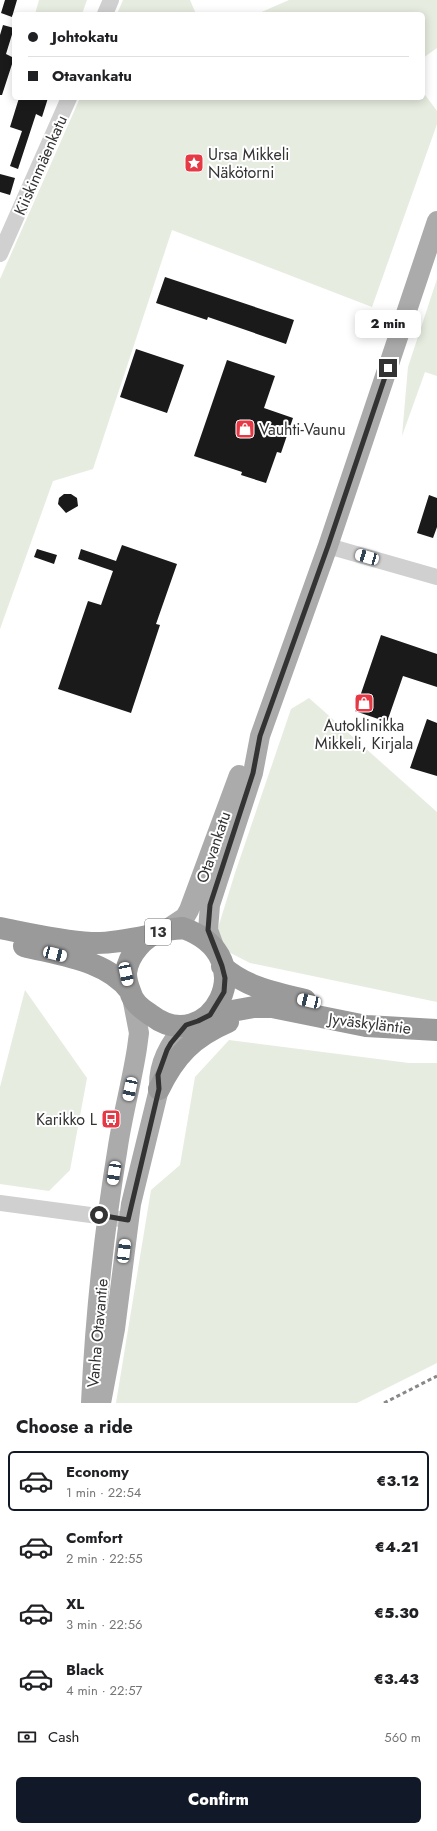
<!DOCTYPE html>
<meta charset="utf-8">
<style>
:root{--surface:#fff;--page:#f2f2f2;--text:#202124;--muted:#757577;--line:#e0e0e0;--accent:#111827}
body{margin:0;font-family:Jost,sans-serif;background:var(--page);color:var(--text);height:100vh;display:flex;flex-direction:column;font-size:15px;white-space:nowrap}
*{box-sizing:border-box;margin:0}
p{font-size:13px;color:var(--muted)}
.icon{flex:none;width:22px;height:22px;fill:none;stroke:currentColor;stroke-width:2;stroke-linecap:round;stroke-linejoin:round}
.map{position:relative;height:1403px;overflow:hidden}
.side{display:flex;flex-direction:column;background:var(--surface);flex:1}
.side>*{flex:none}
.banner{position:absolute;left:12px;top:12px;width:413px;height:88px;border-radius:6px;box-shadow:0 2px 10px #0003;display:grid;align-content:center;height:88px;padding:0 16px;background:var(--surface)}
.end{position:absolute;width:18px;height:18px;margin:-9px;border:5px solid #333;background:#fff;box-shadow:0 0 0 2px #fff}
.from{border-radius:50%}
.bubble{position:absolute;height:28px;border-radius:6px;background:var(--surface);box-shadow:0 2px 10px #0003;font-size:13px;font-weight:800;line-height:28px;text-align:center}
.car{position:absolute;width:12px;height:24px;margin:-12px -6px;border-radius:5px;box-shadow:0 0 3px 1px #0007;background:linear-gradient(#fff 24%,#345 0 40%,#fff 0 76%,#345 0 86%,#fff 0)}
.banner b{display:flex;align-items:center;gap:14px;height:38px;font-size:15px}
.banner b+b{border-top:1px solid var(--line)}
.banner i{width:10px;height:10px;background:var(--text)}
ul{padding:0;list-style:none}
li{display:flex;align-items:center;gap:12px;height:60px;margin:0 8px 6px;padding:0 8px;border:2px solid transparent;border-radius:6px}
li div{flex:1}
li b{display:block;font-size:15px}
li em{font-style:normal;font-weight:800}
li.on{border-color:var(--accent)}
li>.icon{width:36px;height:36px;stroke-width:1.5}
h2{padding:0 16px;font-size:18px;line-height:48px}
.pay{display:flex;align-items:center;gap:10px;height:44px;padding:0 16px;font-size:15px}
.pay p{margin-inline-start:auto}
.primary-button{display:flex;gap:8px;margin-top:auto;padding:8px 16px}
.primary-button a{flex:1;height:46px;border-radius:6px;background:var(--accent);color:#fff;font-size:16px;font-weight:800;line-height:46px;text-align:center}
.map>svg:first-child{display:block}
</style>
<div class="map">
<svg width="437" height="1403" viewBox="0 0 437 1403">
<rect width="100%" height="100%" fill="#fff"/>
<path fill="#e6ecdf" d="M39 0H87L82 14H35Z
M123 0H190L196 14H117Z
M289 0H437V48L423 58V14H257Z
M423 92 437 111V124L372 307 172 230 93 469 53 481 0 629V279L80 98H423Z
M437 279V376L425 372 402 436 408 367Z
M309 698 437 812V1002L250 963 213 944 235 873 291 709Z
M25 990 87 1078 70 1170 49 1191 0 1184V1087Z
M229 1040 409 1063H437V1363L357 1403H116L151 1190 180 1165 195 1077Z"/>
<path fill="#1a1a1a" d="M5 0H17L12 17 1 13Z
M3 25 14 28 6 54 14 58 2 95H0V35Z
M19 98H48L42 117 36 114 18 169 10 166 22 131 10 127Z
M0 174 15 178 10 195 0 192Z
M165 277 294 320 286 344 208 317 207 320 156 303Z
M136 349 184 365 167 413 120 397Z
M227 360 275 376 264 408 293 418 281 453 277 452 266 483 241 475 242 472 194 456Z
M64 494H71L77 498 78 506 66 513 58 504 59 498Z
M429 495 437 498V527L433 538 417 533Z
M122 545 177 564 156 624 160 625 131 713 58 689 88 601 101 605 113 571 78 559 81 549 116 561Z
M37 549 57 555 54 564 34 557Z
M381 635 437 654V687L403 676 387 722 355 711Z
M427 719 437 723V776L410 768Z"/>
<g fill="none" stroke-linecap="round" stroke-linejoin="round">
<path stroke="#d0d0d0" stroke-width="16" d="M105 14 111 0
M0 254 69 98
M328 546 437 577
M0 1203 128 1220"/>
<path stroke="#ababab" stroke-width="20" d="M167 929 185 917 189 910 239 775
M215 949 208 930 210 905 253 773 260 736 328 546 437 221
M91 1403C95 1317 104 1231 118 1146 123 1113 132 1081 137 1048L139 1033 133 1002
M101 1403 115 1329 131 1204 159 1089C158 1063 169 1044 186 1025"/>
<path stroke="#9a9a9a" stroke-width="22" d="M0 928C30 934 60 941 91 943 111 944 133 939 152 935
M183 928C267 958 208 1059 151 1015 141 1008 133 1003 130 991 128 986 126 978 126 973 128 955 144 936 162 931 168 929 176 929 183 928Z
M24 946C59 955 107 960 130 991
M222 966C245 987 275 993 305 1000
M210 1015 254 1007H272L366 1026 437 1030
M159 1089C175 1056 193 1037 228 1022"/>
<path stroke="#888" stroke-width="3" stroke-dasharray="4 3" stroke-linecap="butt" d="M384 1403 437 1376"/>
</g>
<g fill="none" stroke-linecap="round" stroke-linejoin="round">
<path stroke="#333" stroke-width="5" d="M99 1215 128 1220 159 1089 158 1075 167 1050 171 1043 186 1025 198 1021 210 1015 224 992 225 978 222 966 208 930 210 905 253 773 260 736 328 546 388 368"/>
</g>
<defs>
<symbol id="sight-square" viewBox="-11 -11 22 22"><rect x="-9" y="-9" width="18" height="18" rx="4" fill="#e63946" stroke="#fff"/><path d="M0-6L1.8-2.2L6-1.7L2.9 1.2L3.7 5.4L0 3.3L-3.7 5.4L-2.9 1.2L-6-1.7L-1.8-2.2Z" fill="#fff"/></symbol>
<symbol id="shop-square" viewBox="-11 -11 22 22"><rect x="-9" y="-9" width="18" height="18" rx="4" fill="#e63946" stroke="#fff"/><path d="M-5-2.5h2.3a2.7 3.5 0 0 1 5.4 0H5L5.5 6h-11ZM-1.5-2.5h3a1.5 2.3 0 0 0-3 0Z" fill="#fff"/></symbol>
<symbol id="bus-square" viewBox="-11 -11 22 22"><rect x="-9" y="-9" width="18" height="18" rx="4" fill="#e63946" stroke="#fff"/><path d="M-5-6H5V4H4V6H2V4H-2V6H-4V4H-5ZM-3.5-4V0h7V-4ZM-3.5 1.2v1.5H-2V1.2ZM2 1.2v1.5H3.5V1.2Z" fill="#fff"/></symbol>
</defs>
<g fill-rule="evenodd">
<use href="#sight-square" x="183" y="152" width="22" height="22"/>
<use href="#shop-square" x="234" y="418" width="22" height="22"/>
<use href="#shop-square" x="353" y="692" width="22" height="22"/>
<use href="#bus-square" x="100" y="1108" width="22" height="22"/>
</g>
<g text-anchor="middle" stroke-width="4" stroke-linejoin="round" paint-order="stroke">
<rect fill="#fff" stroke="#707070" stroke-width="1" x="145" y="919" width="26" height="26" rx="3"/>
<g font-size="15" font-weight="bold" fill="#333">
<text x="158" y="937">13</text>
</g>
<g font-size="16" fill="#333" stroke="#fff" text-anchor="start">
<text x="208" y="160">Ursa Mikkeli<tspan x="208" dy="18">Näkötorni</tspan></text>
<text x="259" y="435">Vauhti-Vaunu</text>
<text x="364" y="731" text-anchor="middle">Autoklinikka<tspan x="364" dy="18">Mikkeli, Kirjala</tspan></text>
<text x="97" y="1125" text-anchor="end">Karikko L</text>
</g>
<g font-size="16" fill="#333" stroke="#fff">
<text transform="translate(40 165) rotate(-66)" y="6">Kiiskinmäenkatu</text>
<text transform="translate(213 847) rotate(-71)" y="6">Otavankatu</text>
<text transform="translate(370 1023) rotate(7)" y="6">Jyväskyläntie</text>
<text transform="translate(97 1333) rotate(-85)" y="6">Vanha Otavantie</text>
</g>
</g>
</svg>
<i class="end from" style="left:99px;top:1215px"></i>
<i class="end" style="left:388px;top:368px"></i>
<div class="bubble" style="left:355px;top:310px;width:66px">2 min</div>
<i class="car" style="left:367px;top:557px;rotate:286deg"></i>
<i class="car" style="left:55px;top:954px;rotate:105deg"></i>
<i class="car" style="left:126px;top:974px;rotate:168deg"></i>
<i class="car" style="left:309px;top:1001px;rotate:283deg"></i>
<i class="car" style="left:130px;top:1089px;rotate:192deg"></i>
<i class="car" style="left:114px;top:1173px;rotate:189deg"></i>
<i class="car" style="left:124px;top:1251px;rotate:7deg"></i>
<div class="banner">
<b><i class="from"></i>Johtokatu</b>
<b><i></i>Otavankatu</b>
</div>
</div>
<section class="side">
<h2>Choose a ride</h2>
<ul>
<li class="on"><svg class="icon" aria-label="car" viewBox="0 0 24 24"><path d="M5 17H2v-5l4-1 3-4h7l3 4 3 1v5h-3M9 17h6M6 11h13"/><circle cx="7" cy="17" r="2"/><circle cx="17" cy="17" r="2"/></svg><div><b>Economy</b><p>1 min · 22:54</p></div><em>€3.12</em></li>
<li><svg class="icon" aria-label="car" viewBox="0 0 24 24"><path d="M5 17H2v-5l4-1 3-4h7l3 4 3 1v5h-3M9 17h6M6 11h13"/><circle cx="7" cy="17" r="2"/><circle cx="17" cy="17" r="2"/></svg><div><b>Comfort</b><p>2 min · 22:55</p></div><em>€4.21</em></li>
<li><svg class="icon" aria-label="car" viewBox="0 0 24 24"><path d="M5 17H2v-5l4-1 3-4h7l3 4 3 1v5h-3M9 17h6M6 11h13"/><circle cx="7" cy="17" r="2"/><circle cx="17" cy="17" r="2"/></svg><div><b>XL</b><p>3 min · 22:56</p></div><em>€5.30</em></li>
<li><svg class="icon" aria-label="car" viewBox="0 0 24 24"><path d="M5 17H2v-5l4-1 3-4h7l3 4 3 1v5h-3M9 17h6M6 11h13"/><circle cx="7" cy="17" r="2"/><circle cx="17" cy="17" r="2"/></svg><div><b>Black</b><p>4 min · 22:57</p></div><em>€3.43</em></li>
</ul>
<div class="pay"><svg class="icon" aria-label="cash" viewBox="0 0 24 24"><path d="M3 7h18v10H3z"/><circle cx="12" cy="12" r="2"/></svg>Cash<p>560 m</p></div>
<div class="primary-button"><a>Confirm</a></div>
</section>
